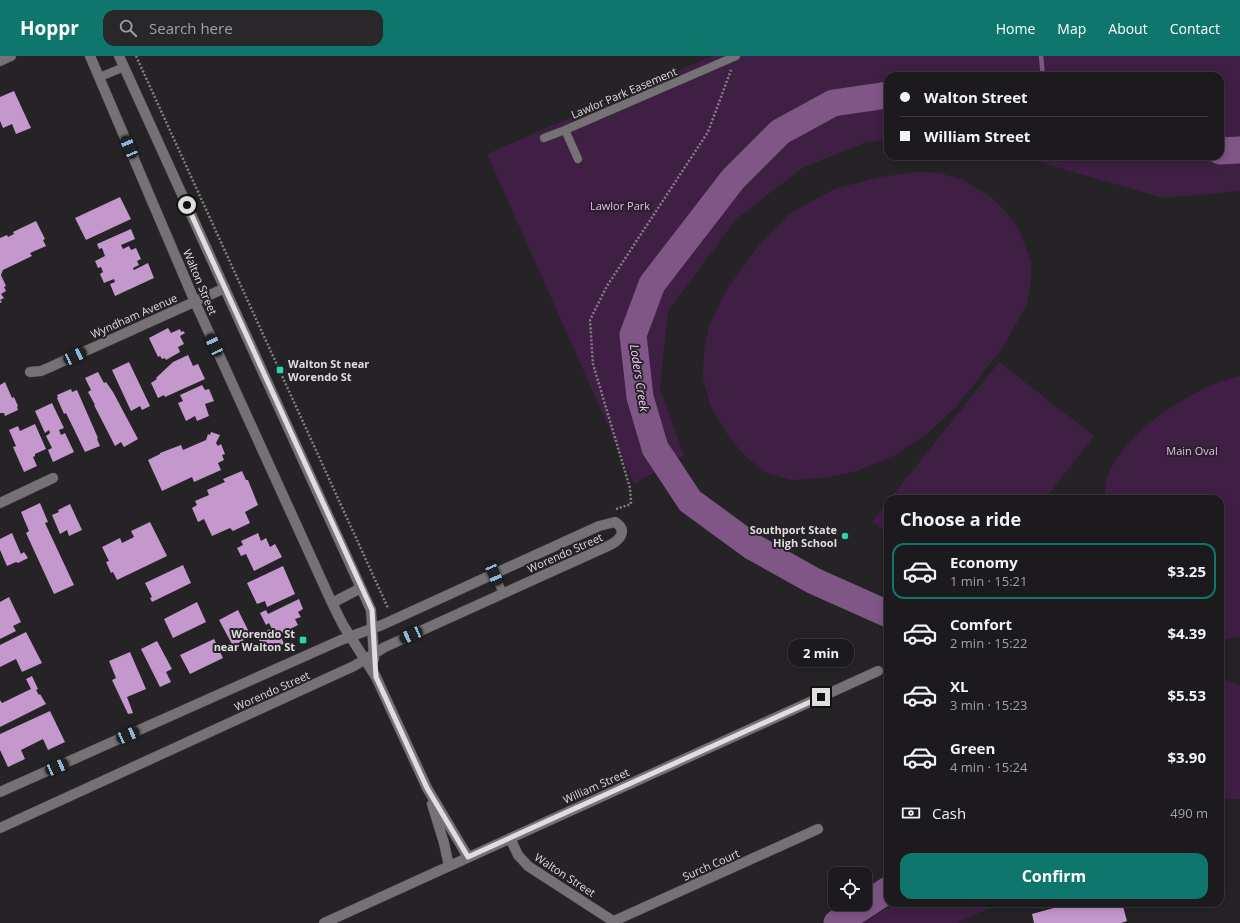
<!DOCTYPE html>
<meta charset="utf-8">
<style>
:root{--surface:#1c1a1c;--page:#292729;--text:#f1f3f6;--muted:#a0a1a3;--line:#3a383b;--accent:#0f766e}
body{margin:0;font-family:"Open Sans",sans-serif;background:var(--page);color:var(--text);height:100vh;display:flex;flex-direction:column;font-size:15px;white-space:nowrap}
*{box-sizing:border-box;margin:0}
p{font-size:13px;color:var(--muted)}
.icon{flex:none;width:22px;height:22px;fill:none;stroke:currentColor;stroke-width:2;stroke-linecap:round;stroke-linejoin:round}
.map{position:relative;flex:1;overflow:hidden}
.drawer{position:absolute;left:884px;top:439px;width:340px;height:412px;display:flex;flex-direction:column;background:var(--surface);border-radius:12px;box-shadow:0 2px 10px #0003,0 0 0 1px var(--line)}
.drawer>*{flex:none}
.hud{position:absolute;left:884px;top:16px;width:340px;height:88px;border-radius:12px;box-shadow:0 2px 10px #0003,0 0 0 1px var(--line);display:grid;align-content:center;height:88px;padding:0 16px;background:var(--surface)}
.controls{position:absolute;left:828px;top:811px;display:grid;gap:8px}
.controls a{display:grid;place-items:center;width:44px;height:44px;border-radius:8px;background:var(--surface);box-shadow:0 2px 10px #0003,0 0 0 1px var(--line);font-size:20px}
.end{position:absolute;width:18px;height:18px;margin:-9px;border:5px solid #dfdddf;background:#111;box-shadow:0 0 0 2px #111}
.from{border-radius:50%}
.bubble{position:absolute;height:28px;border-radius:12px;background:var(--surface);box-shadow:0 2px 10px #0003,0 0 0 1px var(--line);font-size:13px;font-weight:700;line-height:28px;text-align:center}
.car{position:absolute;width:12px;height:24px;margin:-12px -6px;border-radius:5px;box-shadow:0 0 3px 1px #0007;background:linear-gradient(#222 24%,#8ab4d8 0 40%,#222 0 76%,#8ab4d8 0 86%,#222 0)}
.hud b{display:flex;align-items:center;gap:14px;height:38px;font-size:15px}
.hud b+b{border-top:1px solid var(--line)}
.hud i{width:10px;height:10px;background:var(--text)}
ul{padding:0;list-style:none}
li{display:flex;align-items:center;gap:12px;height:56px;margin:0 8px 6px;padding:0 8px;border:2px solid transparent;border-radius:12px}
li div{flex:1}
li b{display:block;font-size:15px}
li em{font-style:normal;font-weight:700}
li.selected{border-color:var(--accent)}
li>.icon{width:36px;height:36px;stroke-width:1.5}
h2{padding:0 16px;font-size:18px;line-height:48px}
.pay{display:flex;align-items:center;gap:10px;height:44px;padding:0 16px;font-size:15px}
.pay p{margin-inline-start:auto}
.cta{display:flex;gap:8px;margin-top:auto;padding:8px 16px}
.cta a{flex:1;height:46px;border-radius:12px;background:var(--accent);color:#fff;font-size:16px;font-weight:700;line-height:46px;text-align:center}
header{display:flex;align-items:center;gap:24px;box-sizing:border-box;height:56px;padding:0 20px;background:var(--accent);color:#fff}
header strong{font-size:19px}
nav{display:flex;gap:22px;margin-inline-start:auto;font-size:14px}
.search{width:280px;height:36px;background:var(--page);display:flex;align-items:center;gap:10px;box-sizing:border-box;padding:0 14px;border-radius:12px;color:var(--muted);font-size:15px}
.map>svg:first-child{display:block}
</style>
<header>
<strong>Hoppr</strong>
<div class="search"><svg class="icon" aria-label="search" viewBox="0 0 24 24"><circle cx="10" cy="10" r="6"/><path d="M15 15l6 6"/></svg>Search here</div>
<nav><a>Home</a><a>Map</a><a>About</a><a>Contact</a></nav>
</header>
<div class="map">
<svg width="1240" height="867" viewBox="0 0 1240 867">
<rect width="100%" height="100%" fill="#252326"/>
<path fill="#3f1f44" d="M712 0H1240V135L1163 142 1019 100H1220V20H888V84L867 86 804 111 736 163 668 255 660 332 684 400 634 428 487 98Z
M917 116 940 117 963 124 990 140 1005 155 1019 174 1031 205V225L1027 248 1003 291 957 350 928 377 895 399 857 415 824 422 791 424 766 417 742 397 727 378 711 352 703 323 704 293 709 270 725 236 755 194 789 158 834 133 880 121Z
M999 306 1094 380 1045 443H890Z
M1240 320V580L1227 583H1220V443H1104C1105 433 1107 420 1112 410 1135 369 1195 330 1240 320Z
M888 446V478L872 466Z
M1220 622 1240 630V743H1220Z
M896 847H1001L957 867H862Z"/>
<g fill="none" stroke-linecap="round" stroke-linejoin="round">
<path stroke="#7f5686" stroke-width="4.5" d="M1041 0 1043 20"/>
<path stroke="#7f5686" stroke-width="27" d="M888 39 833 47 780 76 733 123 652 228 633 279 640 341 655 392 690 445 753 491 814 525 888 558
M1220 95 1240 94
M837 867 888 834"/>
</g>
<path fill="#c498cc" d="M14 35 31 72 16 78 12 68 3 72 0 65V41Z
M120 141 131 163 86 184 75 162Z
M36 165 45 183 43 184 46 190 30 197 32 200 3 214 1 219 6 230 4 231 6 235 1 238 4 242 0 244 2 246 0 247V182L7 179 8 181 14 178 13 176Z
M131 173 135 183 121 189 123 193 129 190 131 194 136 192 141 203 137 205 139 209 133 212 134 214 148 207 154 222 115 240 110 228 115 226 114 223 104 227 100 218 103 216 101 211 98 212 95 205 105 200 102 192 99 193 97 188Z
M168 272 171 277 180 273 181 276 183 275 185 277 180 280 184 288 178 291 180 296 166 304 165 302 162 303 160 300 158 301 149 282Z
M188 299 193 310 198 308 205 323 165 341 164 339 158 342 151 327 157 323 156 322 173 306Z
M129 306 150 350 142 354 140 350 131 355 112 314Z
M98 316 104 327 106 326 113 336 138 383 124 391 121 386 115 390 94 349H95L88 336 91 334 85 322Z
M5 326 12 342 14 341 18 350 17 351 18 354 5 360 4 357H0V329Z
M202 329 205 334 209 333 214 345 205 348 209 360 197 365 195 360 186 365 178 347 183 345 180 339Z
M71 333 72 336 77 334 98 382 97 383 100 390 85 396 66 357 64 358 57 342 58 341 57 339Z
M52 347 64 372 59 374 61 379 65 377 74 396 53 406 48 394 52 392 46 380 50 377 49 374 45 377 35 355Z
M35 368 46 393 35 398V400L33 401 37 410 24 416 13 391 16 390 9 374 18 370 20 375Z
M211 376 220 379 216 387 218 390 221 388 225 398 222 399 224 404 218 407 221 414 194 426 192 421 162 435 148 404 160 398V397L181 389 183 394 206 384 208 378 210 379Z
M242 415 246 424H248L258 449 245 456 250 467 233 475 230 472 212 480 204 463 198 466 192 452 197 449 195 445 209 439 207 434 225 426 223 423Z
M40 447 48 466 45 467 74 529 54 538 26 477 29 475 21 456Z
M70 448 82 474 69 480 67 474 60 478 52 459 59 456 58 454Z
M150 466 167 500 117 524 113 516 111 517 106 506 109 505 102 491 120 482 122 487 134 481 131 475Z
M12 477 21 498 24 496 28 502 18 507 16 506 7 510 0 494V483Z
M258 477 261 485 266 482 270 491 275 488 282 501 254 515 246 498 241 500 237 492 243 489 241 485Z
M183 509 191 527 152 546 150 542 152 541 145 527Z
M283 510 295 538 267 551 265 545 257 548 247 527Z
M9 541 21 566 13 570 16 575 0 583V546Z
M299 543 303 553 298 556 301 561 295 563 298 569 280 578 284 588 265 597 257 580 270 573 273 579H275L269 567 266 569 260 557 266 554 268 558Z
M197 546 206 566 173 582 164 563Z
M238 554 251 580 233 590 219 564Z
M26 576 42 607 22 616 16 603 0 611V589Z
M214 583 223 602 190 618 180 599Z
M157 585 172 613 166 616 171 626 160 631 141 593Z
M130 596 146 633 127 641 133 657 128 658 112 624 116 622 109 605Z
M32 620 38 633 36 634 39 639 40 638 46 648 0 671V644L2 647 31 633 26 623Z
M50 655 65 686 48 694 43 683 21 694 25 703 8 711 0 694V678Z
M1072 847H1122L1127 865 1121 867H1034L1032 858Z"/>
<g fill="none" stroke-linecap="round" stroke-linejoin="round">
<defs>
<path id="service" d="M100 21 124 11
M544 82 565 74
M578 103 565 74 736 0
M494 518 503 537"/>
<path id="minor" d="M90 0 195 246 332 547 343 569 376 621 427 732 468 801
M119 0 371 554 374 603
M30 316 41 315 48 312 225 232
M0 447 53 422
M332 547 361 532
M0 736 341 584 382 569 599 470 615 466C629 475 619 485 608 490L385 591 354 610 0 772
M432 748 444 787 449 810
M510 782 518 799 528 810 616 867
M614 865 818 773
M324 867 878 615"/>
<path id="secondary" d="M0 5 11 0"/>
</defs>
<use href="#service" stroke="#403e41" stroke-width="9"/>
<use href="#minor" stroke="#403e41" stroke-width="11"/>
<use href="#secondary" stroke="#403e41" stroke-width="11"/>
<path stroke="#828082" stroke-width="2.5" stroke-dasharray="2 2" stroke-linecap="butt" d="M136 0 388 552
M616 453 631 448 630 432 593 308 590 264 607 230 708 76 731 14"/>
<use href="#service" stroke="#757175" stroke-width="8"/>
<use href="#minor" stroke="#757175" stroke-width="10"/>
<use href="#secondary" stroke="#757175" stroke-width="10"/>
</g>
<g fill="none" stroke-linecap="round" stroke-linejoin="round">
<path stroke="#dfdddf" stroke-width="5" d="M187 149 372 554 376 621 427 732 468 801 821 641"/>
</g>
<g fill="#2bd5ac" stroke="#252326" stroke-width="1.5">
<rect x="276" y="310" width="8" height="8" rx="2"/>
<circle cx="845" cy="480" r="4"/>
<rect x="299" y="580" width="8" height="8" rx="2"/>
</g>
<g text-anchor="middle" stroke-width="4" stroke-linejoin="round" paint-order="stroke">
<g font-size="11" fill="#dfdddf" stroke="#252326">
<text transform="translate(624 37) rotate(-23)" y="4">Lawlor Park Easement</text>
<text transform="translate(200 226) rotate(67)" y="4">Walton Street</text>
<text transform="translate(134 260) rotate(-24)" y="4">Wyndham Avenue</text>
<text transform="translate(565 497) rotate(-24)" y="4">Worendo Street</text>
<text transform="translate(272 635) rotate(-24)" y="4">Worendo Street</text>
<text transform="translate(596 730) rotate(-24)" y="4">William Street</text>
<text transform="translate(711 809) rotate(-24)" y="4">Surch Court</text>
<text transform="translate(565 819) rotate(33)" y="4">Walton Street</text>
</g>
<g font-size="11" fill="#f1b4fb" stroke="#252326">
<text x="620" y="154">Lawlor Park</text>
<text x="1192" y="399">Main Oval</text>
</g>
<g font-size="11" font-weight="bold" fill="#dfdddf" stroke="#252326" text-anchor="end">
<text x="288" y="312" text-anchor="start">Walton St near<tspan x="288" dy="13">Worendo St</tspan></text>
<text x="837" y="478">Southport State<tspan x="837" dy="13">High School</tspan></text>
<text x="295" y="582">Worendo St<tspan x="295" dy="13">near Walton St</tspan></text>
</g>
<g font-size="12" font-style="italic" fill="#f6c5fe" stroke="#252326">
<text transform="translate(639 322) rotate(81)" y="4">Loders Creek</text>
</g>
</g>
</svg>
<div class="controls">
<a><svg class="icon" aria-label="locate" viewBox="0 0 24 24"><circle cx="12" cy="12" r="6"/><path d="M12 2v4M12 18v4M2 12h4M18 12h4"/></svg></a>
</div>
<i class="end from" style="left:187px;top:149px"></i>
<i class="end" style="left:821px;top:641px"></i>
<div class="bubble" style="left:788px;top:583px;width:66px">2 min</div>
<i class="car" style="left:129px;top:91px;rotate:337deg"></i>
<i class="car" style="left:214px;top:289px;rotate:335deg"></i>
<i class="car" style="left:75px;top:300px;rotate:65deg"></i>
<i class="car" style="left:494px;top:518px;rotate:157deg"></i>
<i class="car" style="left:411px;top:579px;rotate:246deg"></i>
<i class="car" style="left:128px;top:679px;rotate:66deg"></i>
<i class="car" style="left:57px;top:711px;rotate:66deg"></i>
<div class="hud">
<b><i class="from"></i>Walton Street</b>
<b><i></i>William Street</b>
</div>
<section class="drawer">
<h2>Choose a ride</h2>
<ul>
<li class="selected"><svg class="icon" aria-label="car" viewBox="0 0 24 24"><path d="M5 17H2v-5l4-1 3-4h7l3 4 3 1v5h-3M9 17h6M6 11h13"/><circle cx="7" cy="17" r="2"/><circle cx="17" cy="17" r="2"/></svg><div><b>Economy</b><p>1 min · 15:21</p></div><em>$3.25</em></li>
<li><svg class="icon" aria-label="car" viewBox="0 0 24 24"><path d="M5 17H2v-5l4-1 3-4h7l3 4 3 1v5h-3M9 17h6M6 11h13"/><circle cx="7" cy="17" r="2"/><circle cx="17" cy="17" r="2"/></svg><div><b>Comfort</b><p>2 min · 15:22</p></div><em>$4.39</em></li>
<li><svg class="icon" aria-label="car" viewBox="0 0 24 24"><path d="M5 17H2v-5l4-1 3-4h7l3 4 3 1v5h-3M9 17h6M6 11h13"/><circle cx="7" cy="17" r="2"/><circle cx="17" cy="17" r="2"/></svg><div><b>XL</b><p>3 min · 15:23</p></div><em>$5.53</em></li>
<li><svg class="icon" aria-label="car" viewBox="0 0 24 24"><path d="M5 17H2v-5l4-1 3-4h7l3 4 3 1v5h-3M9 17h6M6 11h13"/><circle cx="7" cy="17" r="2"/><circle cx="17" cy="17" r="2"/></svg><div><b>Green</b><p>4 min · 15:24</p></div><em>$3.90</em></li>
</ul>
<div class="pay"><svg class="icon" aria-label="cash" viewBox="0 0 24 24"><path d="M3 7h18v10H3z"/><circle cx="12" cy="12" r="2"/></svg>Cash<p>490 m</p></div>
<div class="cta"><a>Confirm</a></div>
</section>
</div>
